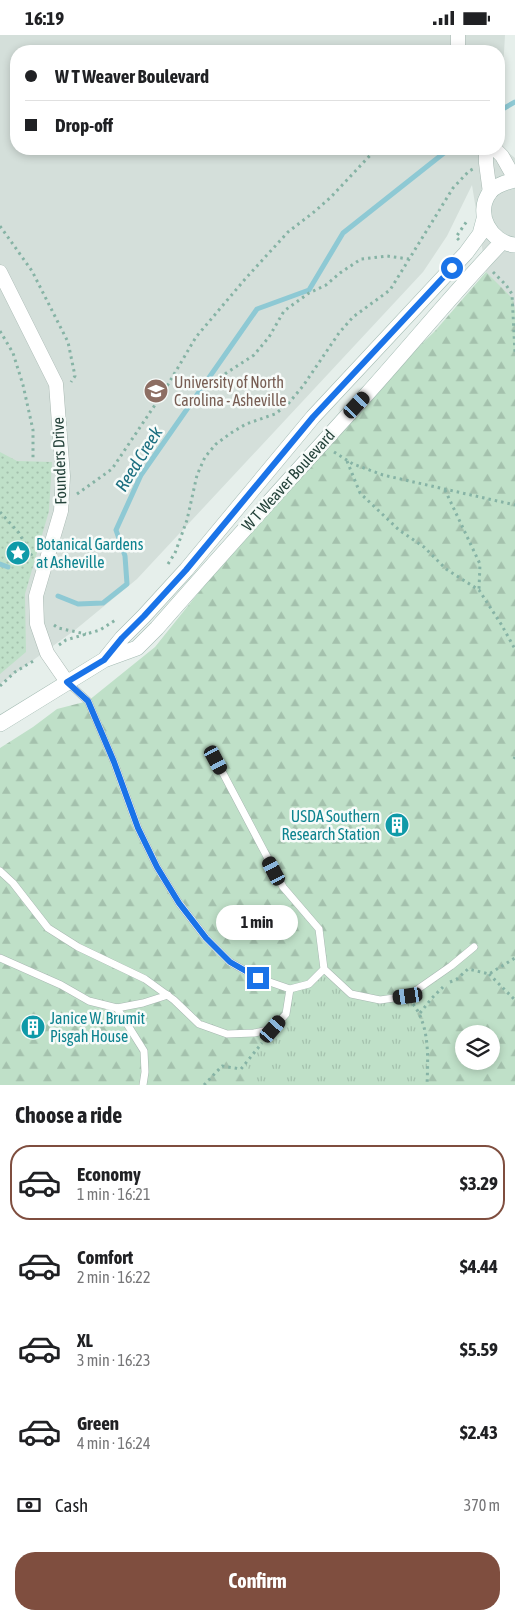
<!DOCTYPE html>
<meta charset="utf-8">
<style>
:root{--surface:#fff;--page:#f6f6f6;--text:#202124;--muted:#757577;--line:#e0e0e0;--accent:#7f4e3f}
body{margin:0;font-family:"Asap Condensed",sans-serif;background:var(--page);color:var(--text);height:100vh;display:flex;flex-direction:column;font-size:19px;white-space:nowrap}
*{box-sizing:border-box;margin:0}
p{font-size:16px;color:var(--muted)}
.icon{flex:none;width:28px;height:28px;fill:none;stroke:currentColor;stroke-width:2;stroke-linecap:round;stroke-linejoin:round}
.map{position:relative;height:1050px;overflow:hidden}
.drawer{display:flex;flex-direction:column;background:var(--surface);flex:1}
.drawer>*{flex:none}
.hud{position:absolute;left:10px;top:10px;width:495px;height:110px;border-radius:20px;box-shadow:0 2px 8px #0003;display:grid;align-content:center;height:110px;padding:0 15px;background:var(--surface)}
.controls{position:absolute;left:455px;top:990px;display:grid;gap:10px}
.controls a{display:grid;place-items:center;width:45px;height:45px;border-radius:50%;background:var(--surface);box-shadow:0 2px 8px #0003;font-size:25px}
.end{position:absolute;width:22px;height:22px;margin:-11px;border:6px solid #1a73e8;background:#fff;box-shadow:0 0 0 2px #fff}
.from{border-radius:50%}
.bubble{position:absolute;height:35px;border-radius:18px;background:var(--surface);box-shadow:0 2px 8px #0003;font-size:16px;font-weight:700;line-height:35px;text-align:center}
.car{position:absolute;width:15px;height:30px;margin:-15px -8px;border-radius:6px;box-shadow:0 0 4px 1px #0007;background:linear-gradient(#222 24%,#8ab4d8 0 40%,#222 0 76%,#8ab4d8 0 86%,#222 0)}
.hud b{display:flex;align-items:center;gap:18px;height:48px;font-size:19px}
.hud b+b{border-top:1px solid var(--line)}
.hud i{width:12px;height:12px;background:var(--text)}
ul{padding:0;list-style:none}
li{display:flex;align-items:center;gap:15px;height:75px;margin:0 10px 8px;padding:0 5px;border:2px solid transparent;border-radius:20px}
li div{flex:1}
li b{display:block;font-size:19px}
li em{font-style:normal;font-weight:700}
li.selected{border-color:var(--accent)}
li>.icon{width:45px;height:45px;stroke-width:1.5}
h2{padding:0 15px;font-size:22px;line-height:60px}
.pay{display:flex;align-items:center;gap:12px;height:55px;padding:0 15px;font-size:19px}
.pay p{margin-inline-start:auto}
.primary-button{display:flex;gap:10px;margin-top:auto;padding:10px 15px}
.primary-button a{flex:1;height:58px;border-radius:20px;background:var(--accent);color:#fff;font-size:20px;font-weight:700;line-height:58px;text-align:center}
.status{display:flex;justify-content:space-between;align-items:center;height:35px;padding:0 25px;background:var(--surface);direction:ltr}
.status svg{height:14px;fill:currentColor}
.map>svg:first-child{display:block}
</style>
<div class="status"><b>16:19</b><svg viewBox="0 0 49 12"><path d="M0 12V9h3v3zM5 12V6h3v6zM10 12V3h3v9zM15 12V0h3v12zM26 1h20v11H26zM47 4h2v5h-2z"/></svg></div>
<div class="map">
<svg width="515" height="1050" viewBox="0 0 515 1050">
<defs>
<pattern id="grass-dots" width="8" height="8" patternUnits="userSpaceOnUse" patternTransform="scale(1.25)"><rect width="8" height="8" fill="#bfe0c8"/><path d="M2 2h.1M6 6h.1" fill="none" stroke="#a4c1ad" stroke-width="1.8" stroke-linecap="round"/></pattern>
<pattern id="forest-firs" width="22" height="20" patternUnits="userSpaceOnUse" patternTransform="scale(1.25)"><rect width="22" height="20" fill="#bfe0c8"/><path d="M5 1l3.5 6h-7zM16 11l3.5 6h-7z" fill="#a4c1ad"/></pattern>
<pattern id="park-tufts" width="24" height="20" patternUnits="userSpaceOnUse" patternTransform="scale(1.25)"><rect width="24" height="20" fill="#bfe0c8"/><path d="M3 7l-1-3M5 7V3M7 7l1-3M15 17l-1-3M17 17v-4M19 17l1-3" fill="none" stroke="#a4c1ad"/></pattern>
</defs>
<rect width="100%" height="100%" fill="#e6efeb"/>
<path fill="#d4dfda" d="M0 0H505L499 106V16H16V114H499V110L515 123V504L473 476 486 237 472 150 447 201 423 237 137 544 75 595 0 649Z"/>
<path fill="url(#grass-dots)" d="M0 417 17 426 52 427 49 476 25 559 26 617 0 639Z"/>
<path fill="url(#forest-firs)" fill-rule="evenodd" d="M486 237 513 264 515 275V1050H0V713L33 692 57 674 88 666 155 612 301 430 347 381 435 296ZM464 999H491V1026H464Z"/>
<path fill="url(#park-tufts)" d="M327 937 351 959 380 965 397 962 411 966 423 991 427 1014V1050H259L245 1029 286 979 290 954 309 949 319 938Z"/>
<g fill="none" stroke-linecap="round" stroke-linejoin="round">
<path stroke="#8ec9d4" stroke-width="5" d="M499 76 515 67
M0 529 8 532
M58 561 78 569 103 568 127 549 125 521 116 495 141 440 257 274 309 255 343 198 449 114"/>
<defs>
<path id="lane" d="M67 647 88 666 114 727 138 793 157 832 179 868 206 903 230 927 258 943 290 954 309 949 324 934 319 894 283 852 216 725
M0 836 13 848 48 893 78 912 145 944 174 965 199 989 227 999 254 998 273 994 286 979 290 954
M0 923 61 950 89 966 117 973 143 968 168 960
M324 934 351 959 380 965 408 961 451 931 474 912
M117 973 144 1016 145 1037 143 1050"/>
<path id="street" d="M458 0V16
M486 114V128L490 158
M495 114 502 121 515 144
M0 237 56 349 63 441 61 476 36 561 37 589 47 618 67 647"/>
<path id="secondary" d="M515 145C506 147 496 150 490 157 474 179 491 208 515 210
M105 624 122 603 144 581 186 535 313 382 466 218 480 199 484 184
M0 689 104 625 137 613 157 593C226 514 296 437 367 359 412 309 455 256 502 207"/>
</defs>
<use href="#lane" stroke="#a8b8b2" stroke-width="8"/>
<use href="#street" stroke="#a8b8b2" stroke-width="15"/>
<use href="#secondary" stroke="#a4bbb3" stroke-width="16"/>
<path stroke="#86b3a5" stroke-width="3" stroke-dasharray="2.5 4" stroke-linecap="butt" d="M0 191 32 236 68 307 75 341 71 347
M459 205 456 202 467 186
M493 237 506 250 512 259 515 318
M0 296 13 318 23 350 33 395V426
M214 346 254 320 269 302 284 276 309 258 326 250 340 238 361 224 387 221 409 224
M334 417 353 429 383 440 515 470
M347 426 360 458 399 495 424 512 446 534 479 555 501 589 515 614
M445 455 480 529 479 554
M77 459 112 434 163 358 196 302 246 243 288 197 314 177 331 162 376 114
M0 477 19 498 32 521
M168 529 175 518 187 485 197 440 205 422 216 409 231 398 246 389 275 379 288 369 303 351 339 298 353 282 390 255 453 153 469 136 473 134
M54 590 58 593 86 599
M59 610 66 605 100 595 117 584
M0 651 15 637 35 625
M514 724 515 722
M489 939 515 965
M450 947 457 944 468 934 489 939 515 923
M413 969C430 991 428 1023 427 1050
M420 978 432 963 443 952
M204 1050 222 1031 241 1034 262 1008"/>
<use href="#lane" stroke="#fff" stroke-width="7"/>
<use href="#street" stroke="#fff" stroke-width="14"/>
<use href="#secondary" stroke="#fff" stroke-width="15"/>
</g>
<g fill="none" stroke-linecap="round" stroke-linejoin="round">
<path stroke="#1a73e8" stroke-width="6" d="M258 943 230 927 206 903 179 868 157 832 138 793 114 727 88 666 67 647 104 625 122 603 144 581 186 535 313 382 452 233"/>
</g>
<defs>
<symbol id="university-disc" viewBox="-11 -11 22 22"><circle r="9.5" fill="#8d6e63" stroke="#f7fbf9"/><path d="M0-5L7-2L0 1L-7-2ZM-4 1L0 2.5L4 1V4Q0 6-4 4Z" fill="#fff"/></symbol>
<symbol id="sight-disc" viewBox="-11 -11 22 22"><circle r="9.5" fill="#0f9aa8" stroke="#f7fbf9"/><path d="M0-6L1.8-2.2L6-1.7L2.9 1.2L3.7 5.4L0 3.3L-3.7 5.4L-2.9 1.2L-6-1.7L-1.8-2.2Z" fill="#fff"/></symbol>
<symbol id="building-disc" viewBox="-11 -11 22 22"><circle r="9.5" fill="#0f9aa8" stroke="#f7fbf9"/><path d="M-4-6H4V6H1V3H-1V6H-4ZM-2.5-4.3h1.7v1.8h-1.7ZM.8-4.3h1.7v1.8H.8ZM-2.5-1h1.7V.8h-1.7ZM.8-1h1.7V.8H.8Z" fill="#fff"/></symbol>
</defs>
<g fill-rule="evenodd">
<use href="#university-disc" x="142" y="342" width="28" height="28"/>
<use href="#sight-disc" x="4" y="504" width="28" height="28"/>
<use href="#building-disc" x="383" y="776" width="28" height="28"/>
<use href="#building-disc" x="19" y="978" width="28" height="28"/>
</g>
<g text-anchor="middle" stroke-width="5" stroke-linejoin="round" paint-order="stroke">
<g font-size="16" fill="#785e54" stroke="#f7fbf9" text-anchor="start">
<text x="174" y="353">University of North<tspan x="174" dy="18">Carolina - Asheville</tspan></text>
</g>
<g font-size="16" fill="#24423a" stroke="#f7fbf9">
<text transform="translate(59 426) rotate(-92)" y="6">Founders Drive</text>
<text transform="translate(288 445) rotate(-48)" y="6">W T Weaver Boulevard</text>
</g>
<g font-size="16" fill="#0d838f" stroke="#f7fbf9" text-anchor="start">
<text x="36" y="515">Botanical Gardens<tspan x="36" dy="18">at Asheville</tspan></text>
<text x="380" y="787" text-anchor="end">USDA Southern<tspan x="380" dy="18">Research Station</tspan></text>
<text x="50" y="989">Janice W. Brumit<tspan x="50" dy="18">Pisgah House</tspan></text>
</g>
<g font-size="18" font-style="italic" fill="#1c6f80" stroke="#f7fbf9">
<text transform="translate(139 424) rotate(-58)" y="6">Reed Creek</text>
</g>
</g>
</svg>
<div class="controls">
<a><svg class="icon" aria-label="layers" viewBox="0 0 24 24"><path d="M12 4l9 5-9 5-9-5zM3 14l9 5 9-5"/></svg></a>
</div>
<i class="end from" style="left:452px;top:233px"></i>
<i class="end" style="left:258px;top:943px"></i>
<div class="bubble" style="left:216px;top:870px;width:82px">1 min</div>
<i class="car" style="left:357px;top:370px;rotate:43deg"></i>
<i class="car" style="left:216px;top:725px;rotate:152deg"></i>
<i class="car" style="left:274px;top:836px;rotate:332deg"></i>
<i class="car" style="left:408px;top:961px;rotate:262deg"></i>
<i class="car" style="left:273px;top:994px;rotate:41deg"></i>
<div class="hud">
<b><i class="from"></i>W T Weaver Boulevard</b>
<b><i></i>Drop-off</b>
</div>
</div>
<section class="drawer">
<h2>Choose a ride</h2>
<ul>
<li class="selected"><svg class="icon" aria-label="car" viewBox="0 0 24 24"><path d="M5 17H2v-5l4-1 3-4h7l3 4 3 1v5h-3M9 17h6M6 11h13"/><circle cx="7" cy="17" r="2"/><circle cx="17" cy="17" r="2"/></svg><div><b>Economy</b><p>1 min · 16:21</p></div><em>$3.29</em></li>
<li><svg class="icon" aria-label="car" viewBox="0 0 24 24"><path d="M5 17H2v-5l4-1 3-4h7l3 4 3 1v5h-3M9 17h6M6 11h13"/><circle cx="7" cy="17" r="2"/><circle cx="17" cy="17" r="2"/></svg><div><b>Comfort</b><p>2 min · 16:22</p></div><em>$4.44</em></li>
<li><svg class="icon" aria-label="car" viewBox="0 0 24 24"><path d="M5 17H2v-5l4-1 3-4h7l3 4 3 1v5h-3M9 17h6M6 11h13"/><circle cx="7" cy="17" r="2"/><circle cx="17" cy="17" r="2"/></svg><div><b>XL</b><p>3 min · 16:23</p></div><em>$5.59</em></li>
<li><svg class="icon" aria-label="car" viewBox="0 0 24 24"><path d="M5 17H2v-5l4-1 3-4h7l3 4 3 1v5h-3M9 17h6M6 11h13"/><circle cx="7" cy="17" r="2"/><circle cx="17" cy="17" r="2"/></svg><div><b>Green</b><p>4 min · 16:24</p></div><em>$2.43</em></li>
</ul>
<div class="pay"><svg class="icon" aria-label="cash" viewBox="0 0 24 24"><path d="M3 7h18v10H3z"/><circle cx="12" cy="12" r="2"/></svg>Cash<p>370 m</p></div>
<div class="primary-button"><a>Confirm</a></div>
</section>
